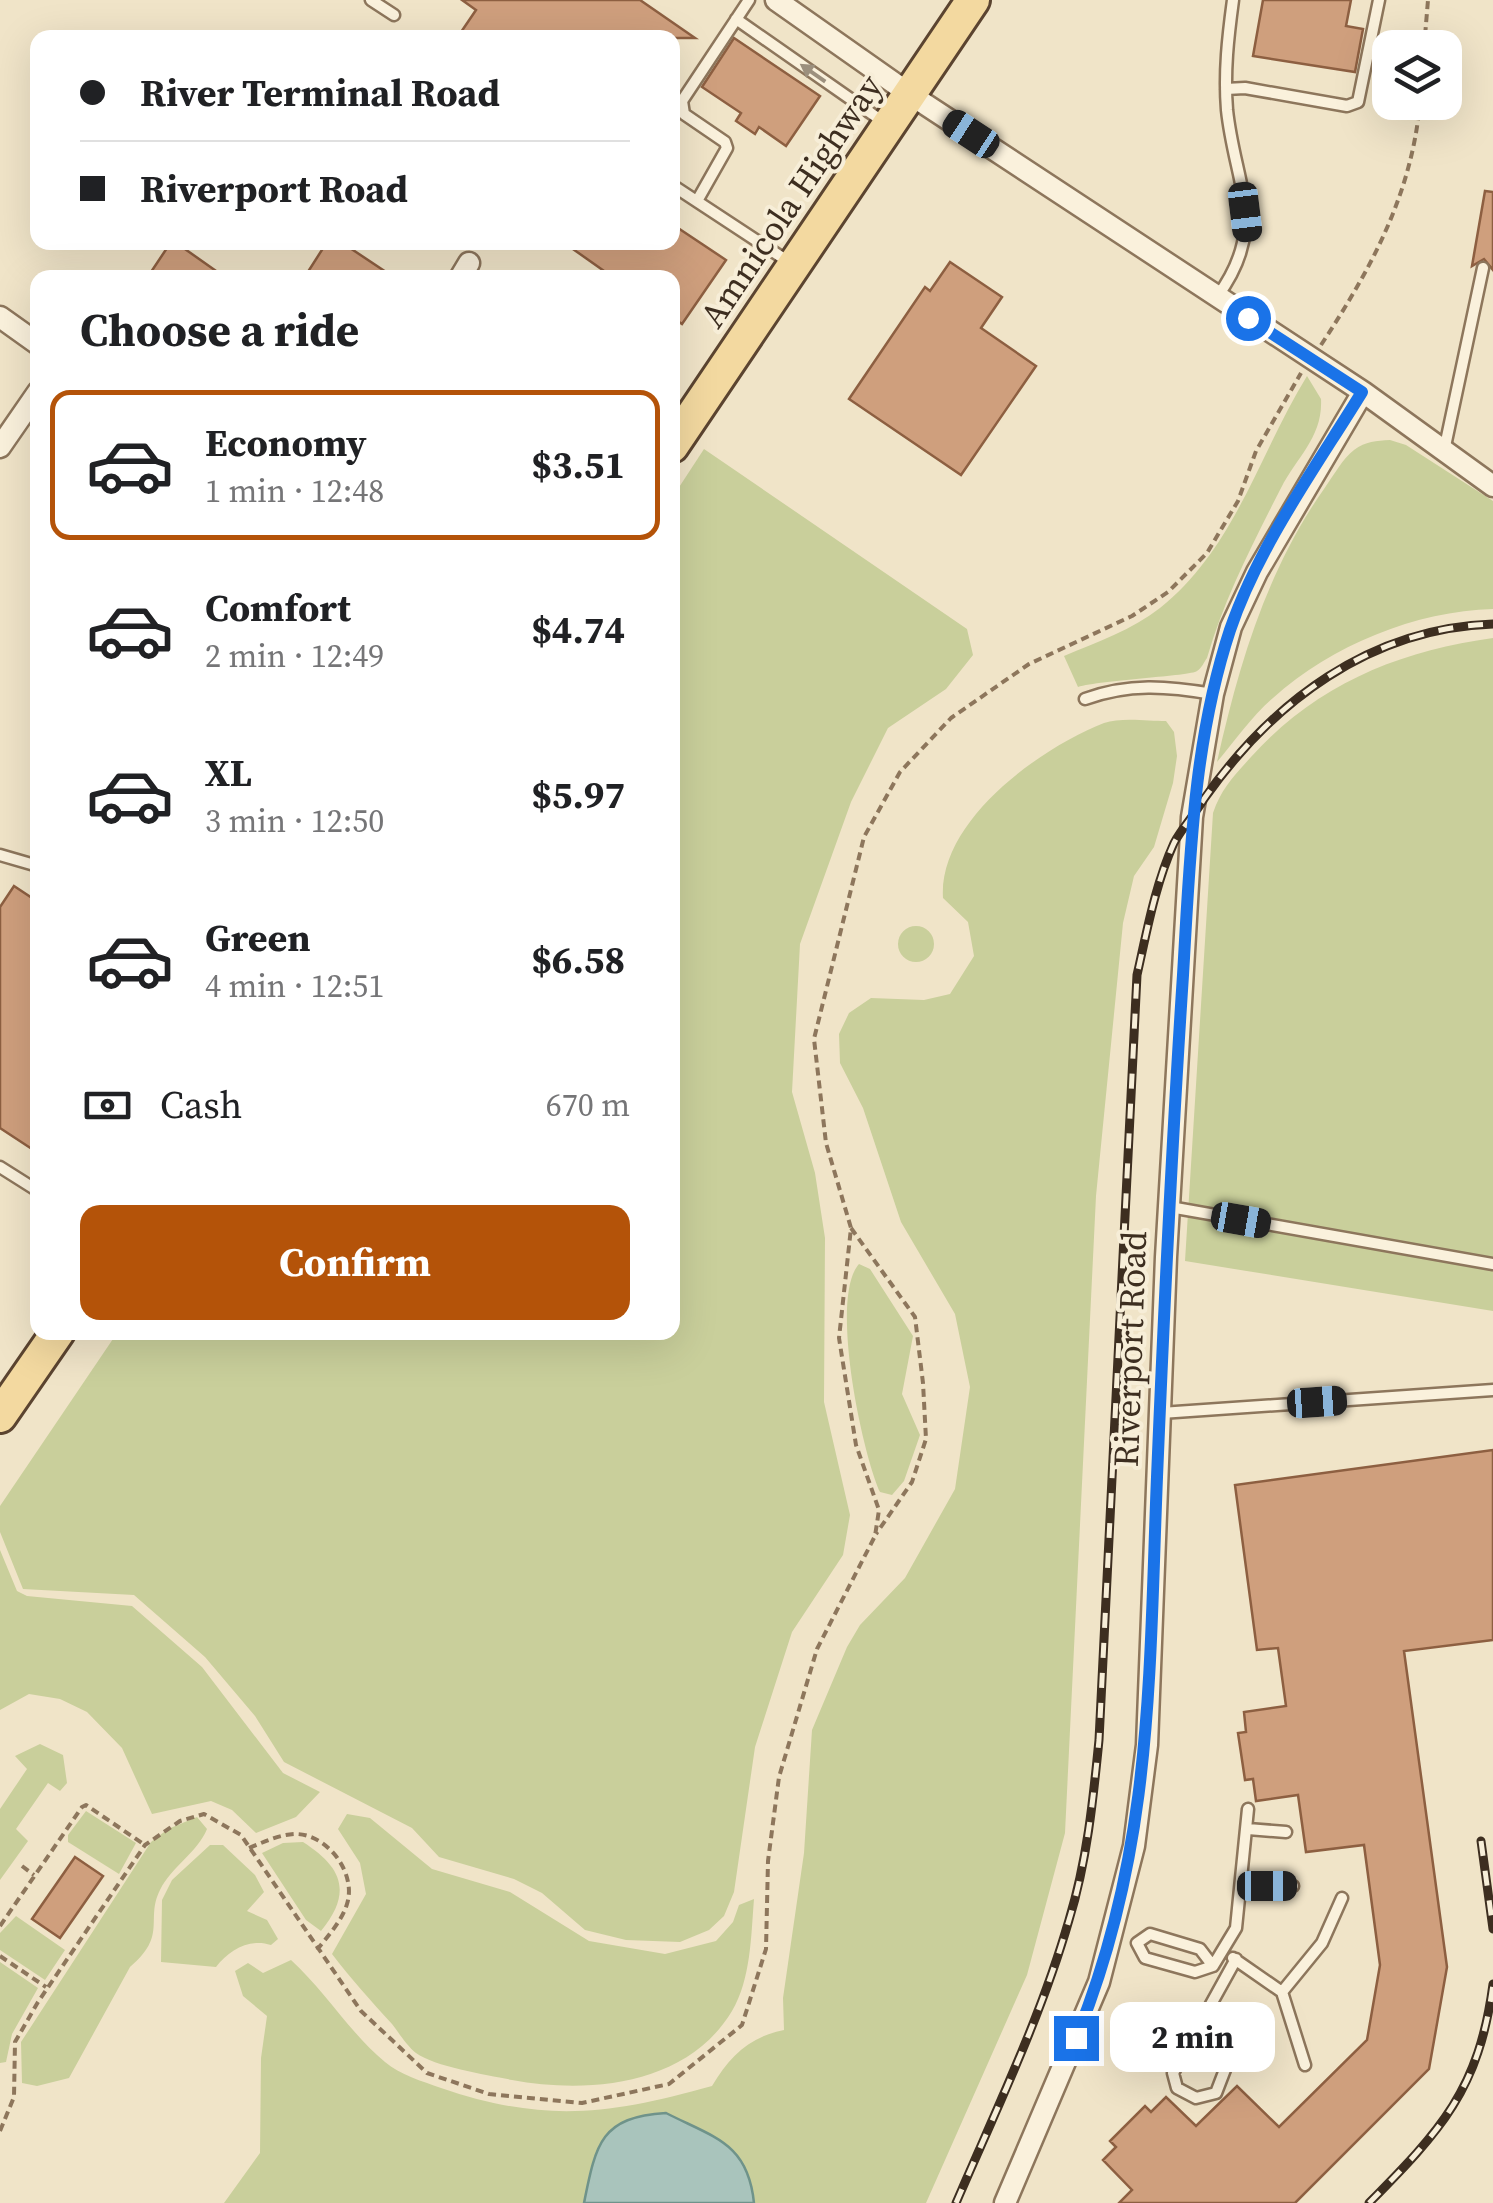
<!DOCTYPE html>
<meta charset="utf-8">
<style>
:root{--surface:#fff;--page:#f6f6f6;--text:#202124;--muted:#757577;--line:#e0e0e0;--accent:#b45309}
body{margin:0;font-family:"Source Serif 4",serif;background:var(--page);color:var(--text);height:100vh;display:flex;flex-direction:column;font-size:38px;white-space:nowrap}
*{box-sizing:border-box;margin:0}
p{font-size:32px;color:var(--muted)}
.icon{flex:none;width:55px;height:55px;fill:none;stroke:currentColor;stroke-width:2;stroke-linecap:round;stroke-linejoin:round}
.map{position:relative;flex:1;overflow:hidden}
.drawer{position:absolute;left:30px;top:270px;width:650px;height:1070px;display:flex;flex-direction:column;background:var(--surface);border-radius:20px;box-shadow:0 10px 40px #0002}
.drawer>*{flex:none}
.banner{position:absolute;left:30px;top:30px;width:650px;height:220px;border-radius:20px;box-shadow:0 10px 40px #0002;display:grid;align-content:center;height:220px;padding:0 50px;background:var(--surface)}
.buttons{position:absolute;left:1372px;top:30px;display:grid;gap:20px}
.buttons a{display:grid;place-items:center;width:90px;height:90px;border-radius:20px;background:var(--surface);box-shadow:0 10px 40px #0002;font-size:50px}
.end{position:absolute;width:45px;height:45px;margin:-22px;border:12px solid #1a73e8;background:#fff;box-shadow:0 0 0 5px #fff}
.from{border-radius:50%}
.bubble{position:absolute;height:70px;border-radius:20px;background:var(--surface);box-shadow:0 10px 40px #0002;font-size:32px;font-weight:700;line-height:70px;text-align:center}
.car{position:absolute;width:30px;height:60px;margin:-30px -15px;border-radius:12px;box-shadow:0 0 8px 2px #0007;background:linear-gradient(#222 24%,#8ab4d8 0 40%,#222 0 76%,#8ab4d8 0 86%,#222 0)}
.banner b{display:flex;align-items:center;gap:35px;height:95px;font-size:38px}
.banner b+b{border-top:2px solid var(--line)}
.banner i{width:25px;height:25px;background:var(--text)}
ul{padding:0;list-style:none}
li{display:flex;align-items:center;gap:30px;height:150px;margin:0 20px 15px;padding:0 30px;border:5px solid transparent;border-radius:20px}
li div{flex:1}
li b{display:block;font-size:38px}
li em{font-style:normal;font-weight:700}
li.selected{border-color:var(--accent)}
li>.icon{width:90px;height:90px;stroke-width:1.5}
h2{padding:0 50px;font-size:45px;line-height:120px}
.pay{display:flex;align-items:center;gap:25px;height:110px;padding:0 50px;font-size:38px}
.pay p{margin-inline-start:auto}
.primary-button{display:flex;gap:20px;margin-top:auto;padding:20px 50px}
.primary-button a{flex:1;height:115px;border-radius:20px;background:var(--accent);color:#fff;font-size:40px;font-weight:700;line-height:115px;text-align:center}
.map>svg:first-child{display:block}
</style>
<div class="map">
<svg width="1493" height="2203" viewBox="0 0 1493 2203">
<rect width="100%" height="100%" fill="#f0e4c8"/>
<path fill="#c9cf9b" d="M1307 376 1321 399C1323 437 1297 457 1281 488 1253 543 1224 599 1207 658 1204 662 1202 668 1197 671 1191 676 1101 680 1078 687L1064 656C1097 642 1132 630 1160 608 1235 548 1259 454 1307 376Z
M1390 440 1406 445 1493 501V609C1416 611 1332 645 1273 698 1252 716 1235 741 1217 762 1239 664 1267 569 1326 486 1334 475 1343 458 1354 450 1366 441 1376 441 1390 440Z
M704 449 967 629 973 655 946 689 888 728 851 802 800 944 792 1092 815 1173 825 1238 824 1402 850 1515 843 1555 792 1632 755 1747 734 1892 724 1916 709 1930 680 1942 626 1940 585 1930 542 1893 514 1879 439 1857 412 1828 284 1762 255 1716 205 1657 134 1595 23 1589 0 1532V1506L117 1333 672 1332V498Z
M1493 638V1311L1185 1261 1213 813C1221 789 1234 776 1251 757 1316 685 1398 651 1493 638Z
M1166 721 1174 732 1177 756 1173 783 1154 847 1134 876 1123 923 1096 1196 1065 1833 1027 1975 926 2203H224L260 2153 261 2058 267 2016 243 1996 235 1971 248 1963 263 1973 291 1960C325 1991 350 2033 385 2062 400 2075 422 2081 441 2088 543 2123 609 2115 712 2086 730 2056 749 2037 784 2030L783 1998 804 1853 812 1730 847 1647 860 1625 905 1578 955 1489 970 1387 955 1314 901 1222 863 1108 840 1063 839 1034 849 1013 871 998 924 1000 950 994 974 956 968 922 943 898C938 821 1040 748 1104 723 1121 717 1148 721 1166 721Z
M898 944a18 18 0 1 1 36 0a18 18 0 1 1-36 0Z
M859 1264 870 1269 913 1336 902 1394 920 1435 904 1481 892 1495 880 1492C862 1452 829 1297 859 1264Z
M0 1550 17 1591 27 1596 132 1606 202 1667 283 1773 320 1792 296 1817 256 1833 232 1810 211 1801 152 1814 122 1748 87 1712 60 1699 29 1694 0 1710Z
M40 1744 63 1755 67 1783 60 1791 48 1783 16 1829 28 1841 0 1880V1809L27 1769 15 1756Z
M86 1811 136 1843 119 1874 68 1842V1835Z
M347 1814 370 1818 432 1869 510 1892 589 1941 665 1954 716 1941 733 1922 739 1905 754 1899C751 1936 751 1979 732 2011 687 2086 588 2094 512 2080 488 2075 435 2067 416 2053 407 2046 399 2033 392 2024 371 2001 351 1979 332 1954L366 1894 360 1863 338 1829Z
M197 1817 207 1829C197 1853 172 1866 160 1890 145 1920 168 1935 130 1967L69 2078 37 2086 22 2083 21 2042 151 1842 168 1829Z
M303 1842C342 1867 353 1892 321 1931L306 1920 262 1853 283 1843Z
M210 1845H223L255 1875 264 1892 247 1911 267 1920 278 1939 271 1945C250 1938 229 1950 216 1967L161 1962 162 1900 172 1880Z
M16 1916 65 1950 45 1980 0 1950V1933Z
M0 1962 38 1988 12 2034 6 2062 0 2063Z"/>
<path fill="#a9c4bc" stroke="#6f938a" stroke-width="2.5" d="M666 2113C715 2138 748 2143 754 2203H584C596 2143 601 2117 666 2113Z"/>
<path fill="#cf9f7d" stroke="#8d5f41" stroke-width="2.5" d="M462 0H640L695 38H457L476 10Z
M1263 0H1351L1346 26 1363 29 1355 72 1253 56Z
M734 38 820 96 786 146 759 127 755 134 736 121 741 113 702 87Z
M1485 191 1493 192V270L1484 259 1472 266Z
M672 224 726 260 682 324 672 317V278H614L563 242H672Z
M171 242H175L226 278H147Z
M327 242H341L395 278H304Z
M950 262 1002 297 981 328 1036 366 961 475 849 399 925 287 930 291Z
M14 886 38 902V1153L0 1128V907Z
M1493 1450V1640L1404 1651 1447 1967 1429 2069 1295 2203H1119L1132 2190 1103 2160 1116 2147 1110 2141 1145 2106 1151 2112 1166 2097 1196 2126 1237 2086 1279 2127 1367 2040 1380 1965 1364 1845 1306 1852 1298 1795 1256 1801 1253 1779 1245 1780 1238 1733 1246 1732 1244 1712 1286 1706 1278 1648 1257 1650 1235 1485Z
M75 1857 103 1876 60 1938 32 1919Z"/>
<g fill="none" stroke-linecap="round" stroke-linejoin="round">
<defs>
<path id="service" d="M371 0 394 15
M736 19 885 123
M1226 89 1245 88 1347 106 1358 102 1379 0
M672 185 789 262
M697 201 727 148 725 142 684 114 682 101 749 0
M1217 297C1269 226 1235 186 1227 110 1224 72 1228 37 1233 0
M1444 451 1483 268
M1085 699C1129 683 1167 686 1213 694
M0 855 38 866
M0 1167 38 1191
M1170 1207 1493 1264
M1161 1413 1493 1390
M1248 1829 1286 1832
M1241 1885 1293 1886
M1150 1934 1200 1949 1213 1966 1195 1972 1145 1958 1137 1943Z
M1233 1958 1282 1992 1305 2065
M1213 1966 1236 1928 1248 1809
M1282 1992 1322 1943 1342 1898
M1197 2032 1219 2052 1226 2067 1216 2093 1196 2098 1177 2088 1173 2073 1236 1959"/>
<path id="minor" d="M776 0 911 95 1363 392 1493 486
M460 278 469 263
M0 317 38 344
M0 447 38 392
M1005 2203 1099 1982 1134 1846 1147 1745 1166 1257 1192 817 1213 694 1231 627 1257 572 1363 392"/>
<path id="primary" d="M672 446 973 0
M0 1416 58 1332"/>
</defs>
<use href="#service" stroke="#8d765c" stroke-width="15"/>
<use href="#minor" stroke="#8d765c" stroke-width="25"/>
<use href="#primary" stroke="#5b4430" stroke-width="38"/>
<path stroke="#8d765c" stroke-width="4" stroke-dasharray="8 5" stroke-linecap="butt" d="M1424 48 1428 0
M1321 345C1371 269 1412 194 1420 102
M851 1228 915 1317 923 1383 926 1439 912 1482 876 1534
M249 1848C264 1842 278 1835 294 1834 327 1833 357 1873 347 1904 342 1921 327 1937 317 1950
M22 1866 34 1875
M0 1926 82 1807 86 1805 145 1845
M0 1956 46 1987
M0 2131 14 2097 15 2042 38 2002 145 1845 180 1821 204 1814 241 1835 361 2011 427 2073 489 2094 582 2103 669 2084 742 2025 766 1949 768 1861 779 1777 817 1649 875 1536 879 1510 856 1445 839 1338 851 1228 826 1143 814 1039 864 837 900 772 951 718 1029 664 1132 616 1168 592 1207 553 1238 501 1256 451 1301 373"/>
<use href="#service" stroke="#faf1dc" stroke-width="10"/>
<use href="#minor" stroke="#faf1dc" stroke-width="20"/>
<use href="#primary" stroke="#f3d9a0" stroke-width="32"/>
<defs>
<path id="rail" d="M1481 1841 1493 1929
M956 2203C996 2110 1041 2017 1069 1920 1087 1861 1093 1801 1099 1740L1137 975C1147 931 1155 885 1174 843 1182 828 1195 814 1204 799 1272 702 1370 628 1493 624
M1369 2203C1441 2130 1479 2090 1493 1984"/>
</defs>
<use href="#rail" stroke="#3d2e20" stroke-width="9"/>
<use href="#rail" stroke="#f7eed8" stroke-width="5" stroke-dasharray="15" stroke-linecap="butt"/>
</g>
<defs><path id="oneway-solid" d="M-6-.8H1V-3.2L6.5 0L1 3.2V.8H-6Z" transform="scale(2.5)"/></defs>
<use fill="#9c907e" href="#oneway-solid" transform="translate(813 73) rotate(-145)"/>
<g fill="none" stroke-linecap="round" stroke-linejoin="round">
<path stroke="#1a73e8" stroke-width="12" d="M1076 2038C1153 1850 1149 1675 1157 1477 1164 1309 1172 1142 1183 975 1190 859 1193 742 1230 630 1259 545 1316 467 1362 392L1248 318"/>
</g>
<g text-anchor="middle" stroke-width="8" stroke-linejoin="round" paint-order="stroke">
<g font-size="35" fill="#3d2e20" stroke="#f7eed8">
<text transform="translate(791 201) rotate(-56)" y="12">Amnicola Highway</text>
<text transform="translate(1130 1349) rotate(-88)" y="12">Riverport Road</text>
</g>
</g>
</svg>
<div class="buttons">
<a><svg class="icon" aria-label="layers" viewBox="0 0 24 24"><path d="M12 4l9 5-9 5-9-5zM3 14l9 5 9-5"/></svg></a>
</div>
<i class="end from" style="left:1248px;top:318px"></i>
<i class="end" style="left:1076px;top:2038px"></i>
<div class="bubble" style="left:1110px;top:2002px;width:165px">2 min</div>
<i class="car" style="left:971px;top:134px;rotate:303deg"></i>
<i class="car" style="left:1245px;top:212px;rotate:173deg"></i>
<i class="car" style="left:1241px;top:1220px;rotate:100deg"></i>
<i class="car" style="left:1317px;top:1402px;rotate:86deg"></i>
<i class="car" style="left:1267px;top:1886px;rotate:90deg"></i>
<div class="banner">
<b><i class="from"></i>River Terminal Road</b>
<b><i></i>Riverport Road</b>
</div>
<section class="drawer">
<h2>Choose a ride</h2>
<ul>
<li class="selected"><svg class="icon" aria-label="car" viewBox="0 0 24 24"><path d="M5 17H2v-5l4-1 3-4h7l3 4 3 1v5h-3M9 17h6M6 11h13"/><circle cx="7" cy="17" r="2"/><circle cx="17" cy="17" r="2"/></svg><div><b>Economy</b><p>1 min · 12:48</p></div><em>$3.51</em></li>
<li><svg class="icon" aria-label="car" viewBox="0 0 24 24"><path d="M5 17H2v-5l4-1 3-4h7l3 4 3 1v5h-3M9 17h6M6 11h13"/><circle cx="7" cy="17" r="2"/><circle cx="17" cy="17" r="2"/></svg><div><b>Comfort</b><p>2 min · 12:49</p></div><em>$4.74</em></li>
<li><svg class="icon" aria-label="car" viewBox="0 0 24 24"><path d="M5 17H2v-5l4-1 3-4h7l3 4 3 1v5h-3M9 17h6M6 11h13"/><circle cx="7" cy="17" r="2"/><circle cx="17" cy="17" r="2"/></svg><div><b>XL</b><p>3 min · 12:50</p></div><em>$5.97</em></li>
<li><svg class="icon" aria-label="car" viewBox="0 0 24 24"><path d="M5 17H2v-5l4-1 3-4h7l3 4 3 1v5h-3M9 17h6M6 11h13"/><circle cx="7" cy="17" r="2"/><circle cx="17" cy="17" r="2"/></svg><div><b>Green</b><p>4 min · 12:51</p></div><em>$6.58</em></li>
</ul>
<div class="pay"><svg class="icon" aria-label="cash" viewBox="0 0 24 24"><path d="M3 7h18v10H3z"/><circle cx="12" cy="12" r="2"/></svg>Cash<p>670 m</p></div>
<div class="primary-button"><a>Confirm</a></div>
</section>
</div>
